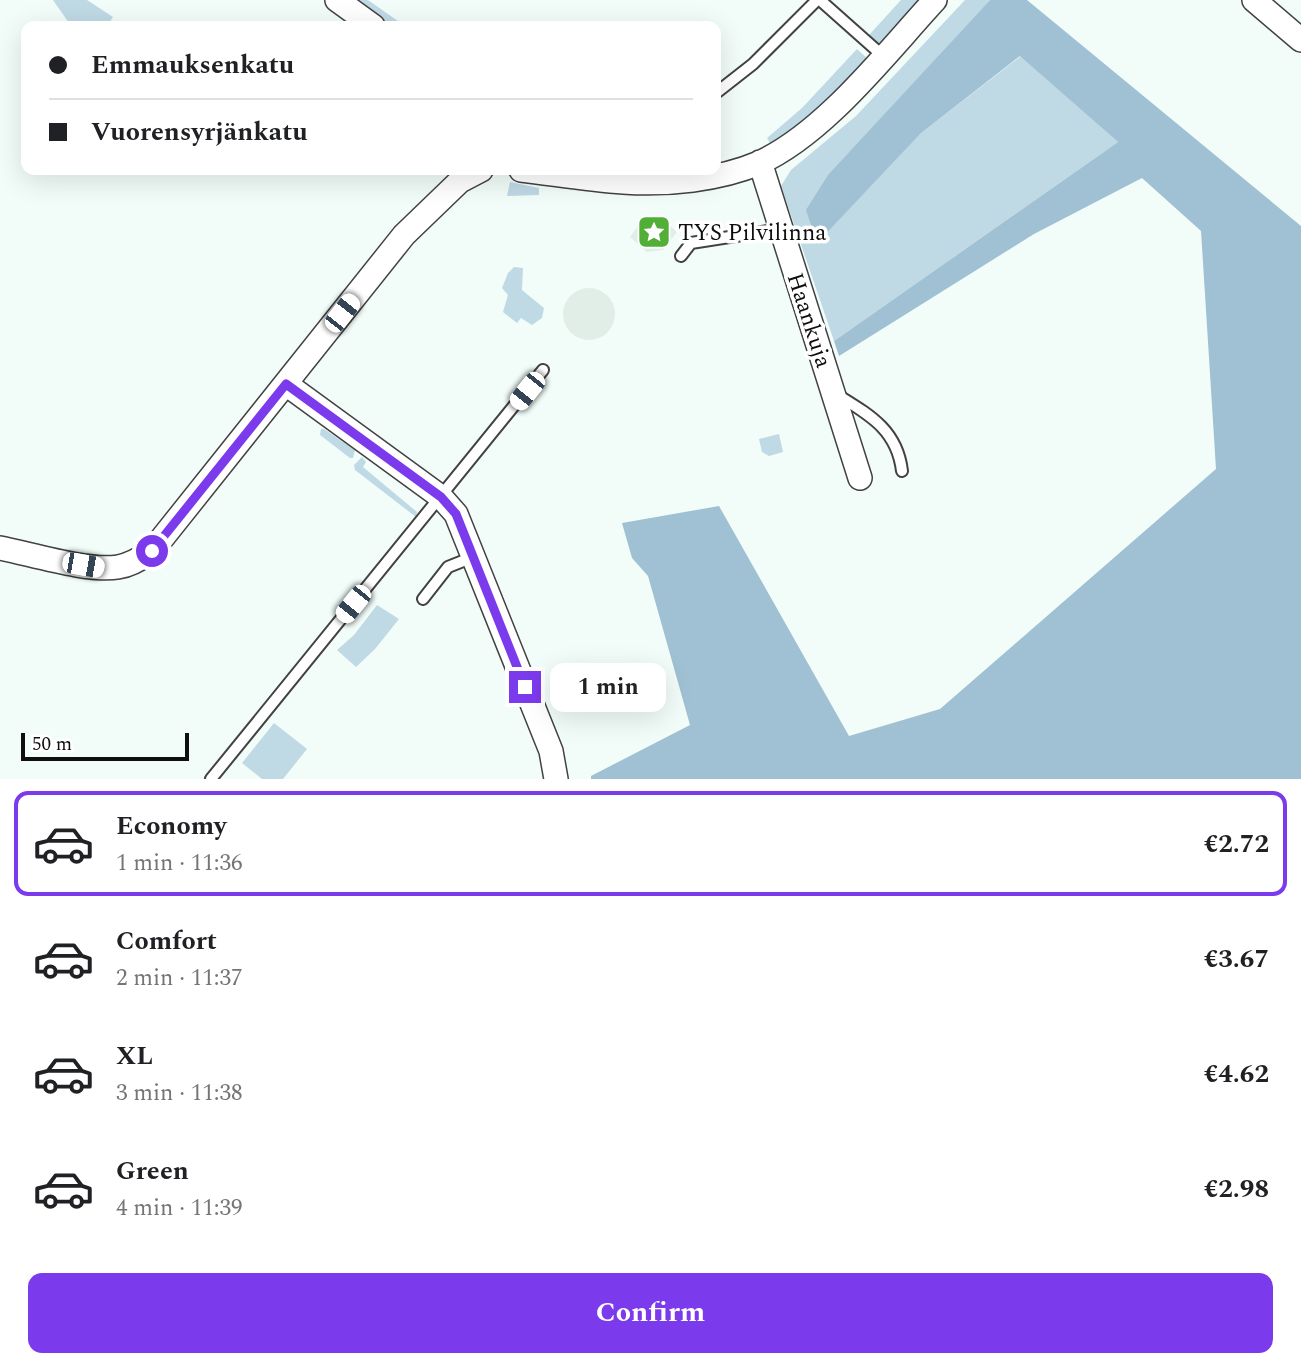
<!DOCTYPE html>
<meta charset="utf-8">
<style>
:root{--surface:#fff;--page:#f2f2f2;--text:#202124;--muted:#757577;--line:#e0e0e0;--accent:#7c3aed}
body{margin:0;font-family:Spectral,serif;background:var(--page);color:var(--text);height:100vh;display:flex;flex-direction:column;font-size:26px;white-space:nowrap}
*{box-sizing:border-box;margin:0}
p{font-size:23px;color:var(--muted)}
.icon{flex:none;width:38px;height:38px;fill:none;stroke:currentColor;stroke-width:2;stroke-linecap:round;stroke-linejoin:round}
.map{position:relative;height:779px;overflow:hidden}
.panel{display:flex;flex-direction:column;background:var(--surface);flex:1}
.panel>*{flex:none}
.hud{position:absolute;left:21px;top:21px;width:700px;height:154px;border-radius:14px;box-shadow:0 7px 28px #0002;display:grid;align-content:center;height:154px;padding:0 28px;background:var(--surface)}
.scale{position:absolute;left:21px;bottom:18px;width:168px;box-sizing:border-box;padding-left:7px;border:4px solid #0f0f0f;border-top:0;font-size:19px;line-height:24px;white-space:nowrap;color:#0f0f0f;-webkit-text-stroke:5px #fff;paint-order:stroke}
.end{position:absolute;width:32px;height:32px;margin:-16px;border:9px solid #7c3aed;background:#fff;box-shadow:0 0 0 4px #fff}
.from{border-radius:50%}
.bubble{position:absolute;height:49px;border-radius:14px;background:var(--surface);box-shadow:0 7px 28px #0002;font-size:23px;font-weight:700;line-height:49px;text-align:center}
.car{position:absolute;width:21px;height:42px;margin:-21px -10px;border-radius:9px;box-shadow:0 0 5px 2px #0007;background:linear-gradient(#fff 24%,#345 0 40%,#fff 0 76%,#345 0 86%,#fff 0)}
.hud b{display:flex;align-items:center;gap:24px;height:66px;font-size:26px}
.hud b+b{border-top:2px solid var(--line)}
.hud i{width:18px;height:18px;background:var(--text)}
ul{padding:12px 0 0;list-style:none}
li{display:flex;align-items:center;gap:21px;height:105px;margin:0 14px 10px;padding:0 14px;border:4px solid transparent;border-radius:14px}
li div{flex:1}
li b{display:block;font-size:26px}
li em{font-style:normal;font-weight:700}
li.current{border-color:var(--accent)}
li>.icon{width:63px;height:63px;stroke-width:1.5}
.button{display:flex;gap:14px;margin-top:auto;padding:14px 28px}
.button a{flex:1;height:80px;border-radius:14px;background:var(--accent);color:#fff;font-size:28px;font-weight:700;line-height:80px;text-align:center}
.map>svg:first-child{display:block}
</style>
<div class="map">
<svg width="1301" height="779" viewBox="0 0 1301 779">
<rect width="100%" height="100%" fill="#f2fdf9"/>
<path fill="#bfd9e5" d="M53 0H87L113 17 107 26H71Z
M352 0H368L405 26H389Z
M901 0H921L880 45 869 35Z
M965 0H990L829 175 920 134 1021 56 1118 142 834 341 781 186 791 170 856 116Z
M857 49 869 60 811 116 770 143 767 138 802 108Z
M510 182 539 188V195L507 196Z
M514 267 523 268 522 290 544 308 542 318 532 325 521 318 517 323 503 312 508 295 502 288 508 273Z
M321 429H324L355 450 353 458H350L320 435Z
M779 434 783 452 769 456 762 452 759 439Z
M362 457 366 462 363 467 417 512 416 517 355 470 354 465Z
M377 605 399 619 375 649 356 667 337 650 354 635Z
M274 723 307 749 283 779H262L242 763Z"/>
<path fill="#a0c0d3" d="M990 0H1027L1301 226V779H591V776L690 725 648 576 632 558 622 523 719 506 849 736 940 709 1216 469 1201 231 1142 178 1034 234 839 356 834 341 1118 142 1020 56 920 134 817 243 806 210 828 175Z"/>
<path fill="#e1eee8" d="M661 218 677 232 663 250 647 252 630 237 640 223Z
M563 314a26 26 0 1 1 52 0a26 26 0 1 1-52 0Z"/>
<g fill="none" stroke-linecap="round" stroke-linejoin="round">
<defs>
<path id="lane" d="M820 0 883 56
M716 93 753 64 817 0
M681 256 691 243 781 229
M836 394C868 414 897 429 902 471
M423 599 448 567 473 557
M211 779 543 370"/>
<path id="street" d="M337 0 373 26
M1254 0 1301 40
M760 162 860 478
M521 170C555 174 589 180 623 182 667 185 719 180 759 163 825 133 886 53 935 0
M286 384 441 497 456 514 551 751 556 779
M0 548C31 554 88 572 118 567 131 565 142 558 152 551L404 235 460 181 481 170"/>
</defs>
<use href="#lane" stroke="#424242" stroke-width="14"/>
<use href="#street" stroke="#424242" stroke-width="26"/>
<use href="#lane" stroke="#fff" stroke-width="10"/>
<use href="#street" stroke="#fff" stroke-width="23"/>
</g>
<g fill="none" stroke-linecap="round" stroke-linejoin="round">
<path stroke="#7c3aed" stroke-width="9" d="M152 551 286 384 441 497 456 514 525 687"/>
</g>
<defs>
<symbol id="sight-square" viewBox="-11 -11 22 22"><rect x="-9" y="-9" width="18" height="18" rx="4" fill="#51af37" stroke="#fff"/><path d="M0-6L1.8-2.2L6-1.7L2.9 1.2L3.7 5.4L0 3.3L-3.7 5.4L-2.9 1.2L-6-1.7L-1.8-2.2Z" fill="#fff"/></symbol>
</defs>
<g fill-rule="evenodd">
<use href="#sight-square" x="635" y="213" width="38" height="38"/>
</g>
<g text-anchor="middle" stroke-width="7" stroke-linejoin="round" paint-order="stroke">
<g font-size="23" fill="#0f0f0f" stroke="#fff" text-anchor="start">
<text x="678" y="240">TYS Pilvilinna</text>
</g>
<g font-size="23" fill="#0f0f0f" stroke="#fff">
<text transform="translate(810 320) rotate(72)" y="8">Haankuja</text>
</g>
</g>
</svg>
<div class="scale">50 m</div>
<i class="end from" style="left:152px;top:551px"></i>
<i class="end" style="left:525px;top:687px"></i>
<div class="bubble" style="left:550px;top:663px;width:116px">1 min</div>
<i class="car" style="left:342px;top:313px;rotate:38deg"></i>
<i class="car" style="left:527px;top:391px;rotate:219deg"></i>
<i class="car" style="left:83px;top:565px;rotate:100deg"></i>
<i class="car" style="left:353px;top:604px;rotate:219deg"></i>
<div class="hud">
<b><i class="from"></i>Emmauksenkatu</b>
<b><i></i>Vuorensyrjänkatu</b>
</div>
</div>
<section class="panel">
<ul>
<li class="current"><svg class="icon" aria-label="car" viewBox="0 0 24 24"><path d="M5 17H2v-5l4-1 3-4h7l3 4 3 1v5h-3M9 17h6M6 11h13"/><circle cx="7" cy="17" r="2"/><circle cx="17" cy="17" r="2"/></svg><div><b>Economy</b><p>1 min · 11:36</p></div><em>€2.72</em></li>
<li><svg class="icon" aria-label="car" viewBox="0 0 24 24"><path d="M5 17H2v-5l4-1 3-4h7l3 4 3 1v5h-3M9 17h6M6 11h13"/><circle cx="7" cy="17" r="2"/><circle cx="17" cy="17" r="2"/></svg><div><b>Comfort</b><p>2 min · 11:37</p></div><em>€3.67</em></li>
<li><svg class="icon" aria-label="car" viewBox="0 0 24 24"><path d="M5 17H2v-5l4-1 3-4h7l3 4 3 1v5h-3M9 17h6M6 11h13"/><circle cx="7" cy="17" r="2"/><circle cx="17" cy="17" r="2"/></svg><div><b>XL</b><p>3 min · 11:38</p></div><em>€4.62</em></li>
<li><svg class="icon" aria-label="car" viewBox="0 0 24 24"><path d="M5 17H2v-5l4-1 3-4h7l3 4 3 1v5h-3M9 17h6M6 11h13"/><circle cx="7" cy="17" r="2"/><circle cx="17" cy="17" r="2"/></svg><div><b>Green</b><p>4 min · 11:39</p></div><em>€2.98</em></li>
</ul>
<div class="button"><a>Confirm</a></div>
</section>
